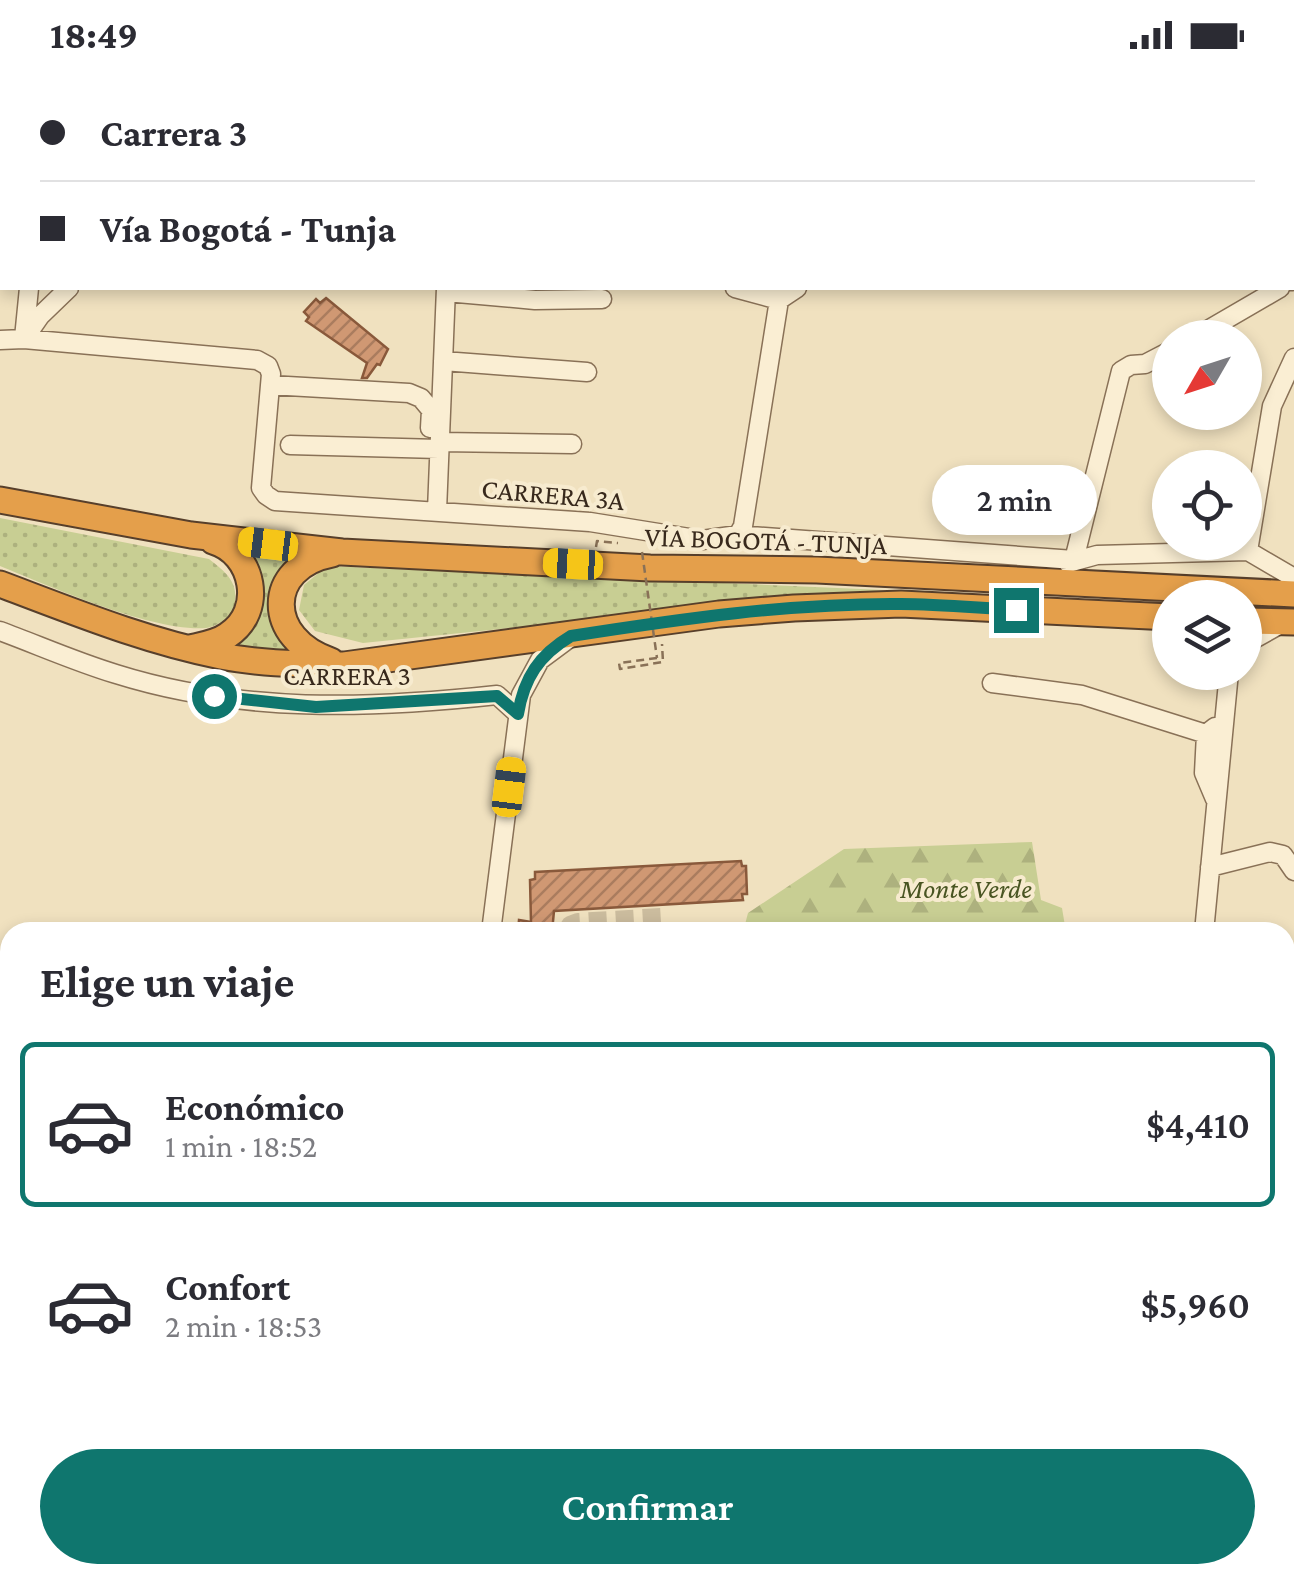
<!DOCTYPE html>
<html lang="es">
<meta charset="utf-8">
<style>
:root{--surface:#fff;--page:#f7f7f7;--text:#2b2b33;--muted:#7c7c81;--line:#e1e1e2;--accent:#0f766e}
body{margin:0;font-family:"Crimson Pro",serif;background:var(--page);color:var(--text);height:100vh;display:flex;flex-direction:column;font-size:38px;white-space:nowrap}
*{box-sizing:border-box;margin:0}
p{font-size:32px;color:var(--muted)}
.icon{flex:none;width:55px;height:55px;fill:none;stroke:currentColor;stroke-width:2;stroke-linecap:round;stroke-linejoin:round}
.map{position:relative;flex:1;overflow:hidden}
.details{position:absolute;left:0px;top:852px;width:1295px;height:662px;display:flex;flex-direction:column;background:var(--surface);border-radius:30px 30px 0 0;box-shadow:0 5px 15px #0003}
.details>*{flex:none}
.banner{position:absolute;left:0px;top:0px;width:1295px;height:220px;box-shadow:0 5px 15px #0003;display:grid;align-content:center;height:220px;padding:0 40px;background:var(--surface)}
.needle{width:65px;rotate:231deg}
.fabs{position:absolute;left:1152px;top:250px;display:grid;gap:20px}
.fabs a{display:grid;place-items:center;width:110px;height:110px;border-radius:50%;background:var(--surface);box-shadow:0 5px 15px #0003;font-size:50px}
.end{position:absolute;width:45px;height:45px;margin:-22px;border:12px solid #0f766e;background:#fff;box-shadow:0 0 0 5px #fff}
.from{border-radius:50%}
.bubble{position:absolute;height:70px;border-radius:35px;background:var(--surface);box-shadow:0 5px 15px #0003;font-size:32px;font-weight:600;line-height:70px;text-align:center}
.car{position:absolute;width:30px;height:60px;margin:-30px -15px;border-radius:12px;box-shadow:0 0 8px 2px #0007;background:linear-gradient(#f5c518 24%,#345 0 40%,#f5c518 0 76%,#345 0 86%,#f5c518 0)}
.banner b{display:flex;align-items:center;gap:35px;height:95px;font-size:38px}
.banner b+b{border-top:2px solid var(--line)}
.banner i{width:25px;height:25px;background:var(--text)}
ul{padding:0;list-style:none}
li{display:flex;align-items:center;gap:30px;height:165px;margin:0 20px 15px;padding:0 20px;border:5px solid transparent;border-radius:15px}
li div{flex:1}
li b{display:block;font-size:38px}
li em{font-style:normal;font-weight:600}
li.current{border-color:var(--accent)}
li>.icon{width:90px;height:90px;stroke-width:1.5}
h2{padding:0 40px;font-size:45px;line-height:120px}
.primary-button{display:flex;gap:20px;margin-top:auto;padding:20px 40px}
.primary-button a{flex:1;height:115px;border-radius:60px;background:var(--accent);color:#fff;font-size:40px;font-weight:600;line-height:115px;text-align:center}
.status{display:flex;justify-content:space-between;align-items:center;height:70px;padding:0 50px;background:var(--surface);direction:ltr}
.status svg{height:28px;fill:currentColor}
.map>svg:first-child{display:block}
</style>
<div class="status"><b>18:49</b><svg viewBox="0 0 49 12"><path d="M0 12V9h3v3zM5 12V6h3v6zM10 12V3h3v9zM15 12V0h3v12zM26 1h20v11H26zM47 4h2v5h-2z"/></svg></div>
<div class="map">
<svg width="1294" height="1513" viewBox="0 0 1294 1513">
<defs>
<pattern id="grass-dots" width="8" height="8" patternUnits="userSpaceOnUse" patternTransform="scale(2.5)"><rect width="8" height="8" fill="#c8ce93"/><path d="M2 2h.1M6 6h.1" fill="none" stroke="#adb17e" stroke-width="1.8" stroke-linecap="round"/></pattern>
<pattern id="forest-firs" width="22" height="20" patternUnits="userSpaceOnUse" patternTransform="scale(2.5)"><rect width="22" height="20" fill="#c8ce93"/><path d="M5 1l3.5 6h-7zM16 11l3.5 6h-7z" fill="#adb17e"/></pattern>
<pattern id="building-hatch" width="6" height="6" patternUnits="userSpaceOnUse" patternTransform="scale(2.5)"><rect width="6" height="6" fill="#d09873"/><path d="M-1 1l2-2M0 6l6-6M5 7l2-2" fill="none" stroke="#aa7c5e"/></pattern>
</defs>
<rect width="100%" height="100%" fill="#f0e1bf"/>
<path fill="url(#grass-dots)" d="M0 448 209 489C231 506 240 515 233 543 225 549 216 557 206 558 152 562 52 517 0 496Z
M251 486H298L274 535 275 562 292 581 238 576C267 538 269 531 251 486Z
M327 496 884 520 363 573 315 561 299 540 304 515Z"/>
<path fill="url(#forest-firs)" d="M1032 772 1041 830 1062 838 1066 862H743L748 843 844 779Z"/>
<path fill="url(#building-hatch)" stroke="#89593b" stroke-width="2.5" d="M326 228 388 279 380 295 377 294 367 308H362L367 293 306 251 309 247 304 242 316 229 320 233Z
M741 791 742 796H746L747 824H742L743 830 554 841 552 862H518L519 850 531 852 530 810 535 809V802Z"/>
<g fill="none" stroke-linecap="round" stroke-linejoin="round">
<path stroke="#cbbc9e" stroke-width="18" stroke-dasharray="18 9" stroke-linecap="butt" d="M567 862 570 855 578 852 661 847"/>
<defs>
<path id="minor" d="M505 0 513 2
M472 2V0
M969 2V0
M1178 2 1186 0
M0 69 2 68
M1292 177 1294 178
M1292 211 1294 210
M735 218 779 230
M446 222 535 230 602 229
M779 230 797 218
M24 268 29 218
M1194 268 1280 218
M24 269 40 246 69 218
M0 270 24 269 257 290 268 296 271 304 261 418 266 425 275 431 590 452 702 470 738 465 1074 490 1121 301 1131 295 1145 294 1170 281
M443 291 587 302
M270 315 409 323 421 328 431 340 430 358
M440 372 572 374
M290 375 439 379
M437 441 446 218
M738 465 743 456 779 230
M1248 481 1272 336 1294 288
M1068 493 1097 485 1248 481 1294 508
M0 561C38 575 76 592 116 604 240 643 369 639 497 625L518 644
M1245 574 1279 555
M992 613 1082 625 1206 664
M1215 657 1206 664 1204 703 1215 729
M1210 797 1270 782 1283 785 1294 801
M491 862 521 625 540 590 571 567
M1204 862 1229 602
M1285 1076 1294 1079
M0 1103H10
M1285 1126 1294 1127
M1285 1176 1294 1177
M0 1347 10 1330
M1285 1440H1294
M184 1513 185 1505
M353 1513V1505
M505 1513V1505
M687 1513 688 1505
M905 1513V1505
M1065 1513V1505"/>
<path id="major" d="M0 949 10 954
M1121 1505 1137 1513"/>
<path id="highway" d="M0 430 191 465 342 482 650 498 817 500 1294 524
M0 514C72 541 145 571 221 586 261 594 303 594 344 595L719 544 794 538 901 534 1170 547
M1245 551 1294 552
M190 578C203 575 217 573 228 565 265 541 254 483 213 471
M331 591C265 569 264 497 332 484"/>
</defs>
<use href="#minor" stroke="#897157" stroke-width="21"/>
<use href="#major" stroke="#573f2b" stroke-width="24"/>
<use href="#highway" stroke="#573f2b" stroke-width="29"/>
<path stroke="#897157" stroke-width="2.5" stroke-dasharray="8 5" stroke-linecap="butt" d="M596 477 597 471 618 473
M657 588 619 593 620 599 663 592 662 574
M0 1499 10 1417
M85 1505 168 1508"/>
<use href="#minor" stroke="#faeed3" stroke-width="18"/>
<use href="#major" stroke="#f5d695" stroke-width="20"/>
<use href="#highway" stroke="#e49f4b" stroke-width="25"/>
<path stroke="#897157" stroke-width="2.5" stroke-dasharray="8 5" stroke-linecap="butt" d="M642 482 657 588"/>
</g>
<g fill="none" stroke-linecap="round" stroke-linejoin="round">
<path stroke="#0f766e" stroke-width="12" d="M214 626 316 637 497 626 518 644C524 608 539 585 571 566 680 549 790 533 901 534 939 534 978 538 1016 540"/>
</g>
<g text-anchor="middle" stroke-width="8" stroke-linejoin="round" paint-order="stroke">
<g font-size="28" fill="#38291c" stroke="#f7ebcf">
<text transform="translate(553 424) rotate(5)" y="10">CARRERA 3A</text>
<text transform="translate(766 470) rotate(2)" y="10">VÍA BOGOTÁ - TUNJA</text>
<text x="347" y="615">CARRERA 3</text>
</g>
<g font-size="28" font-style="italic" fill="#495522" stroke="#f7ebcf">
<text x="966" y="828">Monte Verde</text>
</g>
</g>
</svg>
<div class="fabs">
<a><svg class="needle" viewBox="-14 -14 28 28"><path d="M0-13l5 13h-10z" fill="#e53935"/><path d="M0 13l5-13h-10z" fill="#7c7c81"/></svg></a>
<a><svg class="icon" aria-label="locate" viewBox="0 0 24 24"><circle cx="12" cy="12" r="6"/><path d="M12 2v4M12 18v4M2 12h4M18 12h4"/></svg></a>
<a><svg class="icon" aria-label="layers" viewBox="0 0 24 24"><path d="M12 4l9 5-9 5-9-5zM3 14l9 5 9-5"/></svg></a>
</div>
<i class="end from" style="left:214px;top:626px"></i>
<i class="end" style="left:1016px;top:540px"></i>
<div class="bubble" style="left:932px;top:395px;width:165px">2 min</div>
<i class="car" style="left:268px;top:474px;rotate:277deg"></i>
<i class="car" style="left:573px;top:494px;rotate:273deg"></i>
<i class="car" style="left:509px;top:717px;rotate:7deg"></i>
<div class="banner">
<b><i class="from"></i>Carrera 3</b>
<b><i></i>Vía Bogotá - Tunja</b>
</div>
<section class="details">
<h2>Elige un viaje</h2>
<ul>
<li class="current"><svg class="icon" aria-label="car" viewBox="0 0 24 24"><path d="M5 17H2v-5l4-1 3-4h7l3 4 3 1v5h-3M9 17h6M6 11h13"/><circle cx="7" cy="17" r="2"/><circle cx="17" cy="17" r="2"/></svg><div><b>Económico</b><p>1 min · 18:52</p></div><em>$4,410</em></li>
<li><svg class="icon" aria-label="car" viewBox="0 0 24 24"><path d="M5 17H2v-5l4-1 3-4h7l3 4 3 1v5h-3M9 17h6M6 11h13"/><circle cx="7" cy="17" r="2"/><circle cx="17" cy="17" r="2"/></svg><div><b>Confort</b><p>2 min · 18:53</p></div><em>$5,960</em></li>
</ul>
<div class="primary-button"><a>Confirmar</a></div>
</section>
</div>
